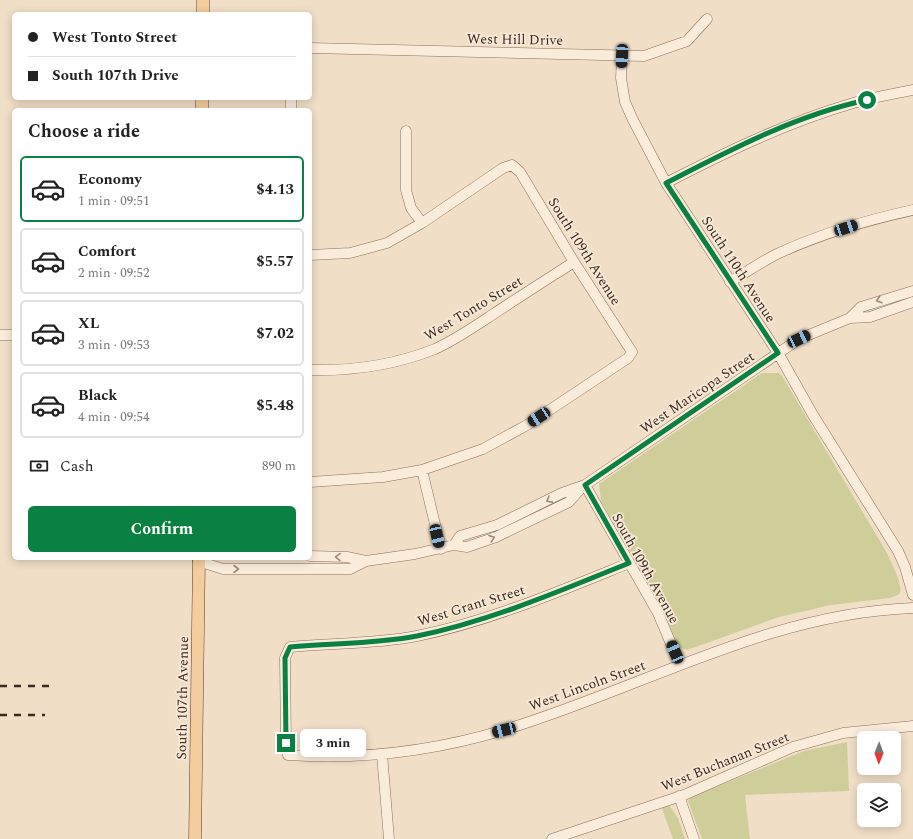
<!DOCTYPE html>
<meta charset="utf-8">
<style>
:root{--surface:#fff;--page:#f2f2f2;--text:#222;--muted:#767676;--line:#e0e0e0;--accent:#0b8043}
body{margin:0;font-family:Spectral,serif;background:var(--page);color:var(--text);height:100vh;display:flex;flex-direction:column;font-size:15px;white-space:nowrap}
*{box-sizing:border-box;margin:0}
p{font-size:13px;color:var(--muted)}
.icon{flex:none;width:22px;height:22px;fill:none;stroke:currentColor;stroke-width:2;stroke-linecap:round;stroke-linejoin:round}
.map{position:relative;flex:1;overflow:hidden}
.details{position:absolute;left:12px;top:108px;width:300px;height:452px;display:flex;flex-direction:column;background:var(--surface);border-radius:6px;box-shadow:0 2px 10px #0003}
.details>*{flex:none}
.top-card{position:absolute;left:12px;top:12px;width:300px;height:88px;border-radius:6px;box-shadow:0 2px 10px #0003;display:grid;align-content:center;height:88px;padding:0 16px;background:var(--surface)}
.needle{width:26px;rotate:181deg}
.controls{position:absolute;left:857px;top:731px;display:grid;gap:8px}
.controls a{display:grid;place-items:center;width:44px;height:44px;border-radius:6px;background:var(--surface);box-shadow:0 2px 10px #0003;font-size:20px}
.end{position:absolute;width:18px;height:18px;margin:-9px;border:5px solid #0b8043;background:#fff;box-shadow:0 0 0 2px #fff}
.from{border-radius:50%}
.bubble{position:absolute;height:28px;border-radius:6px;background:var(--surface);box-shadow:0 2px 10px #0003;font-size:13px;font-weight:700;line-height:28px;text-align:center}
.car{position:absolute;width:12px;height:24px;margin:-12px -6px;border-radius:5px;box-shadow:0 0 3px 1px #0007;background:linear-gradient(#222 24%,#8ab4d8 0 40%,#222 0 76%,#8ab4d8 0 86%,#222 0)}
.top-card b{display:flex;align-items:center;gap:14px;height:38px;font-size:15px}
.top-card b+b{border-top:1px solid var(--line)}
.top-card i{width:10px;height:10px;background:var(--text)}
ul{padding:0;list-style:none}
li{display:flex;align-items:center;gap:12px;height:66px;margin:0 8px 6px;padding:0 8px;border:2px solid var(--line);border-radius:6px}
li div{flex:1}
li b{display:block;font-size:15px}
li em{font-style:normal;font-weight:700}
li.current{border-color:var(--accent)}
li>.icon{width:36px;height:36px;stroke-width:1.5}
h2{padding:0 16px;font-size:18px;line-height:48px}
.pay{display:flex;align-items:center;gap:10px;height:44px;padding:0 16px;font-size:15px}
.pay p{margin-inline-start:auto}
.cta{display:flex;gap:8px;margin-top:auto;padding:8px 16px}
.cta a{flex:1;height:46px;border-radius:6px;background:var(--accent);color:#fff;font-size:16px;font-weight:700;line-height:46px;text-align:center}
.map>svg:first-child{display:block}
</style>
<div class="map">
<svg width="913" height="839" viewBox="0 0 913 839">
<rect width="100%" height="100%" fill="#f0dec7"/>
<path fill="#cfce9a" d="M762 373H779L782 376 887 553C890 560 905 588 899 594 897 596 892 597 890 598L831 605 779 617 687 650 679 647 658 600 601 501 599 484Z
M847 742 849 791 745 795 750 839H702L688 801 691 797 804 751Z
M669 805 678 818 685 839H673L661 806Z"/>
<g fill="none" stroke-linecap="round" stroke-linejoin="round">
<defs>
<path id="minor" d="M310 48 644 56 687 41 707 19
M622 56 621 78 625 102 633 120 666 183 778 353 813 415 898 551 905 567 913 595
M291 110V98
M406 131V190L411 208 422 223
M666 183C726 152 786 123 850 104 871 98 892 94 913 90
M310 255 350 253 387 243 422 223 503 168 512 165 520 172 574 262 632 352 628 358 527 425 483 449 422 470 383 477 310 482
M730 282C745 273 761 262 777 254 820 234 867 220 913 210
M850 318 861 307 913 291
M0 335H14
M310 370C353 371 395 365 435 349 455 340 474 327 492 315 519 297 546 280 574 262
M422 470 441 549
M585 485 658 613 680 665
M454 545 460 536 497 525 562 493 585 485 799 339 850 318 870 317 913 302
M310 556 347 557 366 561
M198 561 223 569H350L366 561 415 554 454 545 467 547 496 537 569 502 583 486
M629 563C560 591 490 621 417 636 376 644 332 643 290 647L285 658 286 743 288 755C361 760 434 751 504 730 640 689 768 613 913 608
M382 754 389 839
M679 796 694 839
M552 839 684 795 793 747 843 733 913 726"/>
<path id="major" d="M203 14V0
M202 110V98
M195 839 199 558"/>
</defs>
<use href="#minor" stroke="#8d6e5b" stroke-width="11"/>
<use href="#major" stroke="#5b3d2f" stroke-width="13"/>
<use href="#minor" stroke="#faecdb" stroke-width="10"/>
<use href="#major" stroke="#f4cd9e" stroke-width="12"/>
<path stroke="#3d291f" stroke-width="2.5" stroke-dasharray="7 7" stroke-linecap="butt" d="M0 686H50
M0 715H45"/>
</g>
<defs><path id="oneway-chevron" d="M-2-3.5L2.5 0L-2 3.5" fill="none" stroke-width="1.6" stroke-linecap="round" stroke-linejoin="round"/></defs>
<g stroke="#9c8a7d">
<use href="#oneway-chevron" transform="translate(879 300) rotate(162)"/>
<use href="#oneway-chevron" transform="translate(549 500) rotate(151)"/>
<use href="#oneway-chevron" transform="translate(492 538) rotate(-20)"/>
<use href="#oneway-chevron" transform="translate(338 557) rotate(-179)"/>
<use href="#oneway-chevron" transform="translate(236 569)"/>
</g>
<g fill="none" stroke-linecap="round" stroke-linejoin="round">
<path stroke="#0b8043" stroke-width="5" d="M286 743 285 658 290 647C332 643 376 644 417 636 490 621 560 591 629 563L585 485 778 353 666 183C730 150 796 115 867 100"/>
</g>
<g text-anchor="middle" stroke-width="3.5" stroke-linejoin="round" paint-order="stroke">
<g font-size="14" fill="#3d291f" stroke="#f7e9d7">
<text transform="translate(515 39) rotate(1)" y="5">West Hill Drive</text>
<text transform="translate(585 251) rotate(58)" y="5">South 109th Avenue</text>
<text transform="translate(739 269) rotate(57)" y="5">South 110th Avenue</text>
<text transform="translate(473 308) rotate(-31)" y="5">West Tonto Street</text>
<text transform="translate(697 392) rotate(-34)" y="5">West Maricopa Street</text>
<text transform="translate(646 568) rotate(61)" y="5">South 109th Avenue</text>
<text transform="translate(471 605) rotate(-17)" y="5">West Grant Street</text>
<text transform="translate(587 685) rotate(-20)" y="5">West Lincoln Street</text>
<text transform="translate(182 698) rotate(-89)" y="5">South 107th Avenue</text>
<text transform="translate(725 761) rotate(-22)" y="5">West Buchanan Street</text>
</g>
</g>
</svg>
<div class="controls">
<a><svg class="needle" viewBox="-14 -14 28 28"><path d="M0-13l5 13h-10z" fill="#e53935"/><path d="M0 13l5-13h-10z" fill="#767676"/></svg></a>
<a><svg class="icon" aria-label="layers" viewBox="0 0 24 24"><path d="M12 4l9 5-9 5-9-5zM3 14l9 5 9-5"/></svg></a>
</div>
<i class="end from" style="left:867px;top:100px"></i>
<i class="end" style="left:286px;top:743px"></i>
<div class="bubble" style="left:300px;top:729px;width:66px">3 min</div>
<i class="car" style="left:622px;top:56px;rotate:183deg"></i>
<i class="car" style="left:846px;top:228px;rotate:72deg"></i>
<i class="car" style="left:799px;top:339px;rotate:65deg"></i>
<i class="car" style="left:539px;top:417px;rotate:237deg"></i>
<i class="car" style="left:437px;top:536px;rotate:167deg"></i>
<i class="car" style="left:675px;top:652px;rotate:337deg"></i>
<i class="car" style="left:504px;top:730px;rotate:256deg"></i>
<div class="top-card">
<b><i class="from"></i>West Tonto Street</b>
<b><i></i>South 107th Drive</b>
</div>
<section class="details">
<h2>Choose a ride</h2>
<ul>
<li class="current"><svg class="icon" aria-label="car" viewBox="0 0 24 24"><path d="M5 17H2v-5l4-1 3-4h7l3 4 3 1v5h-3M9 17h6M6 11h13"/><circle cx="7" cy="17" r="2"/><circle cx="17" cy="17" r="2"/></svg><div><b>Economy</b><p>1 min · 09:51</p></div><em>$4.13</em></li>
<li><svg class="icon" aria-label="car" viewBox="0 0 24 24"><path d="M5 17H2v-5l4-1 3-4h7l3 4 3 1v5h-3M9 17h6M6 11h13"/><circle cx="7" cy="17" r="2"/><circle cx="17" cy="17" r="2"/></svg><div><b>Comfort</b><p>2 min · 09:52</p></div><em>$5.57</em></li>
<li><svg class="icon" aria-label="car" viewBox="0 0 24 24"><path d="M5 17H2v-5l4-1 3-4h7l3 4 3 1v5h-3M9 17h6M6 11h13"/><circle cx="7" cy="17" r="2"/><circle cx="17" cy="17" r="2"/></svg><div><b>XL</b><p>3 min · 09:53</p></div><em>$7.02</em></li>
<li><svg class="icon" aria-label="car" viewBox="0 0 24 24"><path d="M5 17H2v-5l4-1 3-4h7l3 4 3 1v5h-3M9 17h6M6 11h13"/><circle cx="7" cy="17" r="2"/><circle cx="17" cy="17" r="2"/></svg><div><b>Black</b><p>4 min · 09:54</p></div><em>$5.48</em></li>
</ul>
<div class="pay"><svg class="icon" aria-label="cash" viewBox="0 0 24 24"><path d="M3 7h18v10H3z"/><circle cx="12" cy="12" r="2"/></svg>Cash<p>890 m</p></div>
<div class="cta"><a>Confirm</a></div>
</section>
</div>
